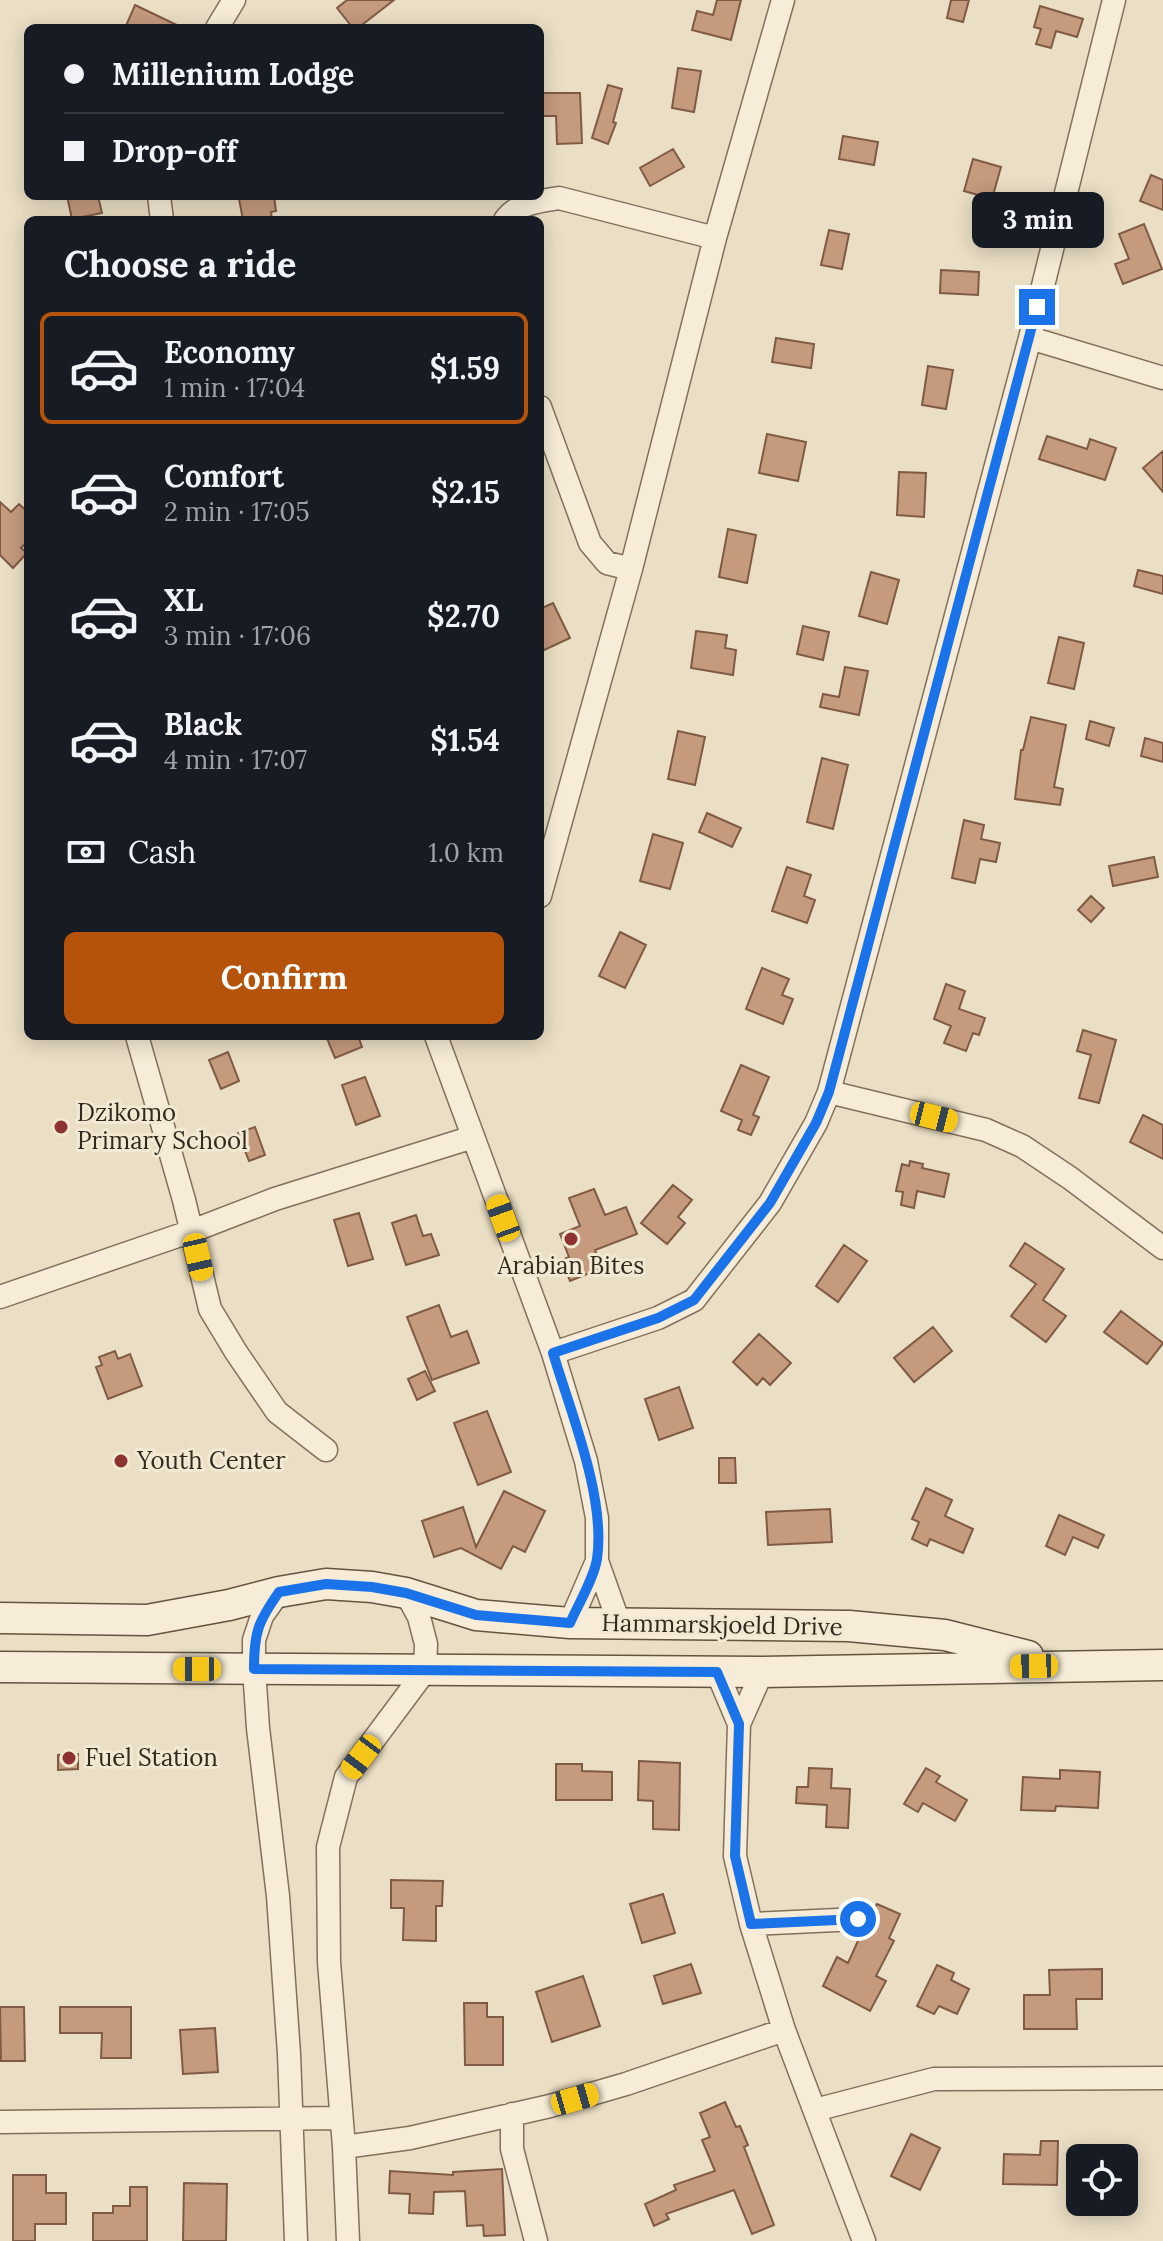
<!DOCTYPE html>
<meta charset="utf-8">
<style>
:root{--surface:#171b24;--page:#20242c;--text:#f1f3f6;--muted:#9ea1a6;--line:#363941;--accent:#b45309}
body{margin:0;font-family:Lora,serif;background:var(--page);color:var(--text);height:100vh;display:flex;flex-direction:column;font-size:30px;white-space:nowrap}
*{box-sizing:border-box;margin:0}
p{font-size:26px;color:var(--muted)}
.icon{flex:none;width:44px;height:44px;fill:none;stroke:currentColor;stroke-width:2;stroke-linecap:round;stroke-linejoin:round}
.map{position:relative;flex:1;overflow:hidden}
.side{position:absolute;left:24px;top:216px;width:520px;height:824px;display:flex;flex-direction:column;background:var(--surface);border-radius:12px;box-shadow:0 4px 20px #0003}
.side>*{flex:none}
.hud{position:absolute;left:24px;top:24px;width:520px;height:176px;border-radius:12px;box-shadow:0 4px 20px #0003;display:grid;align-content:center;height:176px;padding:0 40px;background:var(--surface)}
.tools{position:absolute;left:1066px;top:2144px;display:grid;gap:16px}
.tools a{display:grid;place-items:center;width:72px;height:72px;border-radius:12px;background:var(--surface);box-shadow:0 4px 20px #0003;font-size:40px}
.end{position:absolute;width:36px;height:36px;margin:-18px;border:10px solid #1a73e8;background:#fff;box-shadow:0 0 0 4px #fff}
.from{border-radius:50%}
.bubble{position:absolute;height:56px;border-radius:12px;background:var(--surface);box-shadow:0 4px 20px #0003;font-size:26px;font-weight:800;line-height:56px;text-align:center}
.car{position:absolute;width:24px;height:48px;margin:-24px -12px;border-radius:10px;box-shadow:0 0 6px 2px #0007;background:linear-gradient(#f5c518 24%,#345 0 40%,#f5c518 0 76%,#345 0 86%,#f5c518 0)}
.hud b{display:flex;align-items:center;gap:28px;height:76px;font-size:30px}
.hud b+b{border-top:2px solid var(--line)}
.hud i{width:20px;height:20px;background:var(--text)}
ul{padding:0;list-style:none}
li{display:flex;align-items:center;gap:24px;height:112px;margin:0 16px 12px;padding:0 24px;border:4px solid transparent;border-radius:12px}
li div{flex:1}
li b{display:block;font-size:30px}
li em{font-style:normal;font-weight:800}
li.current{border-color:var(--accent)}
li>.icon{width:72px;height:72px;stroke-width:1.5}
h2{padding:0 40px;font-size:36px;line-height:96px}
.pay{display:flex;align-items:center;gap:20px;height:88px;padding:0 40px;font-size:30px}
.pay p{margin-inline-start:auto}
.cta{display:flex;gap:16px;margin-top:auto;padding:16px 40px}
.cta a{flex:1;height:92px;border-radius:12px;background:var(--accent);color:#fff;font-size:32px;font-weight:800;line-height:92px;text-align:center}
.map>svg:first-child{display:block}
</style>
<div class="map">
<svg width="1163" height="2241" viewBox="0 0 1163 2241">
<rect width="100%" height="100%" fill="#eadec4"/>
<path fill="#c59a7d" stroke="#805b44" stroke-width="2" d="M347 0H394L358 28H353L337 8Z
M717 0H741L731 40 692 30 697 11 713 15Z
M951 0H969L963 22 947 18Z
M135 5 183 28H125Z
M1040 6 1083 19 1077 37 1056 31 1051 48 1036 44 1041 29 1034 27Z
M678 68 701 71 694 112 672 108Z
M608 85 622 89 613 122 616 123 608 144 592 138Z
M540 93H580L582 143 557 144 556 116H540Z
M843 136 878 142 874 165 839 159Z
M673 149 684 167 650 186 640 168Z
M973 159 1001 167 992 199 964 191Z
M1151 175 1163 180V210L1140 201Z
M67 196H98L102 213 72 219Z
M252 196H274L276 211 271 212 272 220H243L239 199Z
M1144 224 1162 269 1123 284 1115 264 1129 259 1119 234Z
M829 230 849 234 842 269 821 265Z
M941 270 979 272 978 295 940 293Z
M776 338 814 344 811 368 772 362Z
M928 366 953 370 946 409 922 405Z
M767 434 806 442 798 481 759 473Z
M1047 436 1087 449 1090 439 1116 448 1105 480 1039 459Z
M1163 451V492L1143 468Z
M899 472 926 473 924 517 897 515Z
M0 502 11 512 19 504 28 512V541L21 548 27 553 13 568 0 555Z
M728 529 756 535 747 583 719 577Z
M1138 570 1163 576V594L1134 586Z
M871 572 899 580 887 624 859 616Z
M553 603 570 638 540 652V609Z
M803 626 829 632 823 660 797 654Z
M696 631 727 635 725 648 736 650 733 675 691 668Z
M1059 637 1084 643 1074 689 1048 683Z
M845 667 868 671 859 715 820 707 823 694 839 697Z
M1031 717 1066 725 1054 787 1063 789 1060 805 1015 799 1021 750H1023Z
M1090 721 1114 728 1109 746 1086 739Z
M678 731 705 737 695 785 668 779Z
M1145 738 1163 743V762L1141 756Z
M822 758 848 765 833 829 807 822Z
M707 813 741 828 732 847 699 832Z
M964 820 984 825 981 839 1000 843 996 862 980 859 975 883 952 878Z
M653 834 683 843 670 889 640 881Z
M1154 857 1158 877 1113 886 1109 866Z
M787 867 811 875 804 896 815 900 807 923 772 911Z
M1091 896 1104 908 1091 922 1078 910Z
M620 932 646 945 625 988 599 976Z
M762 968 789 979 782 995 793 999 783 1024 746 1009Z
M946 984 965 991 959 1009 985 1018 979 1035 973 1033 966 1051 944 1043 951 1026 934 1019Z
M1083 1030 1116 1040 1099 1103 1079 1098 1091 1055 1077 1051Z
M326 1036H358L362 1047 335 1058Z
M228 1052 239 1081 221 1089 209 1060Z
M741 1065 769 1077 753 1115 759 1117 751 1135 738 1130 742 1120 721 1111Z
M365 1077 380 1116 356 1125 342 1085Z
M1143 1115 1163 1125V1159L1130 1142Z
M255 1127 265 1155 249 1161 238 1133Z
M910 1161 923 1164 922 1168 949 1174 944 1197 917 1191 914 1208 901 1205 903 1192 896 1191 902 1164 909 1166Z
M673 1185 692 1200 678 1217 685 1223 667 1244 641 1223Z
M594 1189 605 1215 626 1207 637 1234 595 1250 602 1268 570 1281 562 1260 569 1257 560 1234 580 1226 569 1198Z
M359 1213 373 1259 348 1266 334 1220Z
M416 1215 423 1236 431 1234 439 1255 406 1265 392 1223Z
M1025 1243 1064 1269 1043 1300 1066 1316 1046 1342 1011 1316 1036 1284 1010 1266Z
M844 1245 867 1261 838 1302 816 1286Z
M439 1305 451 1337 467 1331 479 1363 432 1380 407 1317Z
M1121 1311 1163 1343 1147 1364 1104 1332Z
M933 1327 952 1351 914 1382 894 1358Z
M759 1334 791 1363 770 1385 763 1378 757 1385 733 1362Z
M115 1351 118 1359 130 1354 142 1386 108 1399 96 1367 102 1365 99 1357Z
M425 1371 435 1391 417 1400 408 1379Z
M679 1387 693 1428 659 1440 645 1399Z
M487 1411 511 1472 478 1485 454 1423Z
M719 1458H735L736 1483H719Z
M926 1488 952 1500 945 1516 973 1529 963 1553 930 1539 927 1546 912 1539 919 1522 912 1519Z
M504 1491 545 1511 525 1552 513 1546 501 1569 461 1548 434 1557 422 1521 463 1507 476 1547Z
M830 1509 832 1542 768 1545 766 1512Z
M1059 1515 1104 1535 1098 1548 1073 1537 1065 1555 1046 1546Z
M78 1754V1769L58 1770V1755Z
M639 1761 680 1763 679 1830 653 1829V1801L638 1800Z
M556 1764H582V1771L612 1772V1800H556Z
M809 1768 832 1769 831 1788 850 1789 848 1828 826 1827 827 1805 796 1803 797 1787H808Z
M926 1768 940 1776 936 1782 967 1800 955 1821 923 1803 918 1812 904 1804Z
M1060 1770 1100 1772 1098 1808 1056 1806 1055 1811 1021 1810 1023 1777 1060 1779Z
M391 1880 443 1881 442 1906H436V1941L403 1940 404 1908H391Z
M663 1894 675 1933 642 1943 630 1904Z
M877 1904 900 1914 889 1938 894 1941 876 1976 886 1981 870 2011 823 1986 837 1957 848 1963 862 1932 871 1925V1914Z
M691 1964 701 1993 663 2004 654 1976Z
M937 1965 954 1973 951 1980 969 1989 957 2014 939 2006 934 2014 917 2006Z
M1102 1969V1999H1076L1077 2029H1024V1995H1050L1049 1970Z
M583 1976 600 2026 552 2042 536 1992Z
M464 2003H487V2017H503V2065H465Z
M0 2007H24L25 2061H1Z
M60 2007H131V2058H101L102 2033H60Z
M215 2028 218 2072 183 2074 180 2030Z
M725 2102 736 2127 740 2126 748 2145 744 2147 774 2225 752 2234 734 2190 666 2214 669 2219 654 2226 645 2204 676 2190 674 2185 715 2171 702 2140 710 2137 700 2113Z
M911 2134 940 2148 920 2190 891 2176Z
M1041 2141H1058L1057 2185 1003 2184 1004 2154 1040 2155Z
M502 2169 505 2235 484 2236 483 2225 467 2226 465 2191 434 2192 433 2214 409 2213 410 2194 389 2193 390 2171 453 2175V2172Z
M13 2175H46V2193H66V2224H35V2241H13Z
M184 2183 227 2184 226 2241H183Z
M130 2187H147V2241H93V2213H113V2206H130Z"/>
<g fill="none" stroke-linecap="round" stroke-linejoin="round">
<defs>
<path id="street" d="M217 28 234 0
M159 196 162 220
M505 220C517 203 540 201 559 198L715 238
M1030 338 1163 378
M540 407 590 543 607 563 631 569
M540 896 631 569 715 238 783 0
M137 1036 184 1200 210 1309 236 1352 277 1412 326 1450
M436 1036 553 1353 586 1461 597 1518V1561L619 1623
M829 1092 986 1130 1022 1146 1070 1178 1163 1248
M0 1297 192 1231 275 1199 473 1137
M553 1353 658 1318 694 1300 770 1203 816 1123 829 1092 1030 338 1114 0
M279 1592 262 1616 254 1640V1669L258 1728 278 1896 289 2054 296 2241
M570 1623 597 1561
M717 1672 739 1724
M762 1672 739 1724 735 1856 751 1924 784 2030 864 2241
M751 1924 858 1919
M815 2110 934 2079 1163 2078
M512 2114V2149L536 2241
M0 2122 340 2118
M344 2147 410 2138 550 2106 626 2084 784 2030
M348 2241 344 2147 329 1962 328 1847 346 1777 425 1671 426 1644 419 1617 406 1593"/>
<path id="secondary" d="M0 1618 147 1620 229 1605 279 1592 326 1584 372 1587 406 1593 476 1615 570 1623 849 1626 945 1635 1028 1656
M0 1667 762 1672 1163 1665"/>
</defs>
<use href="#street" stroke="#83705c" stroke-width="25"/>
<use href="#secondary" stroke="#65523f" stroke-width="33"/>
<use href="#street" stroke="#f6ecd7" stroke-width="22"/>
<use href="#secondary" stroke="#f6ecd7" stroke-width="30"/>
</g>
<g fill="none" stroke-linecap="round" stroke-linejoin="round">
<path stroke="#1a73e8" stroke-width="10" d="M858 1919 751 1924 735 1856 739 1724 717 1672 254 1669C254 1632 258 1622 279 1592L326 1584 372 1587 406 1593 476 1615 570 1623C578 1605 594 1578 597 1559 606 1498 571 1413 553 1353L658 1318 694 1300 770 1203 816 1123 829 1092 1037 307"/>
</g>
<g fill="#8d3133" stroke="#f2e9d3" stroke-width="3">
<circle cx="61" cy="1127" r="8"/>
<circle cx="571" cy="1239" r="8"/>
<circle cx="121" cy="1461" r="8"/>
<circle cx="69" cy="1758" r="8"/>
</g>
<g text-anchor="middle" stroke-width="6" stroke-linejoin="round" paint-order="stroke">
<g font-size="24" fill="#34291f" stroke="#f2e9d3" text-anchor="start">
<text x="77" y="1121">Dzikomo<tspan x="77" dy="28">Primary School</tspan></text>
<text x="571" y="1274" text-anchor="middle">Arabian Bites</text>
<text x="137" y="1469">Youth Center</text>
<text x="85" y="1766">Fuel Station</text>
</g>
<g font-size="24" fill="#34291f" stroke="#f2e9d3">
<text transform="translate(722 1625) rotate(1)" y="8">Hammarskjoeld Drive</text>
</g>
</g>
</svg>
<div class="tools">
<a><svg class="icon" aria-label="locate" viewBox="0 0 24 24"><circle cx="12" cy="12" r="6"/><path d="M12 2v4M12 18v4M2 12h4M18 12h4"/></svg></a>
</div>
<i class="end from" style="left:858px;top:1919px"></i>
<i class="end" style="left:1037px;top:307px"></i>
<div class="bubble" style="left:972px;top:192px;width:132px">3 min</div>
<i class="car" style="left:934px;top:1117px;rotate:104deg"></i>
<i class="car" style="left:503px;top:1218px;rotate:340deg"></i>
<i class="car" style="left:198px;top:1257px;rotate:167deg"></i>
<i class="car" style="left:1034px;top:1666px;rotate:269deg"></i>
<i class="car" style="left:197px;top:1669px;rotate:270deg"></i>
<i class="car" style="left:361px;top:1757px;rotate:217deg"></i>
<i class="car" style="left:575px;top:2099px;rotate:74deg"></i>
<div class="hud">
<b><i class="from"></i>Millenium Lodge</b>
<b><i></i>Drop-off</b>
</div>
<section class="side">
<h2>Choose a ride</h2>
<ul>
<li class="current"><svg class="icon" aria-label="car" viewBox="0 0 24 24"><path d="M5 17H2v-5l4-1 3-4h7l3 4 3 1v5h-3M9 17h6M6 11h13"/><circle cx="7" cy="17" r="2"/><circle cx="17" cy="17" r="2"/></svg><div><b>Economy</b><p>1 min · 17:04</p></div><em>$1.59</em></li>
<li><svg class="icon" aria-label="car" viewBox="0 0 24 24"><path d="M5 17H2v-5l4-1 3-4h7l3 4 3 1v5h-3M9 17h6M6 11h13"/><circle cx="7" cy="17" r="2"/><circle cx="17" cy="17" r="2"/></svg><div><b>Comfort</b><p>2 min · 17:05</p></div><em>$2.15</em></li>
<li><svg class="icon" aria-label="car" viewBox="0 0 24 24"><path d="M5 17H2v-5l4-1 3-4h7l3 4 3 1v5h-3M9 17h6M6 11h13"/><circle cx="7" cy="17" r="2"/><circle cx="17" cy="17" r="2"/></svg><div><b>XL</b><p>3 min · 17:06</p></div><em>$2.70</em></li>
<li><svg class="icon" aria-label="car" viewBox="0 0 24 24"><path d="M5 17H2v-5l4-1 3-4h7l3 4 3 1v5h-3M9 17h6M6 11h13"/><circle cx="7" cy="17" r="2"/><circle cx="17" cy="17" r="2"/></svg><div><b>Black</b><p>4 min · 17:07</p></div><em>$1.54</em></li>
</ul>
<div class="pay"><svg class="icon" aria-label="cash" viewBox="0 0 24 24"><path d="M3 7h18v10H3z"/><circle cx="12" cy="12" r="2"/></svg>Cash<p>1.0 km</p></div>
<div class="cta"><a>Confirm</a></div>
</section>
</div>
